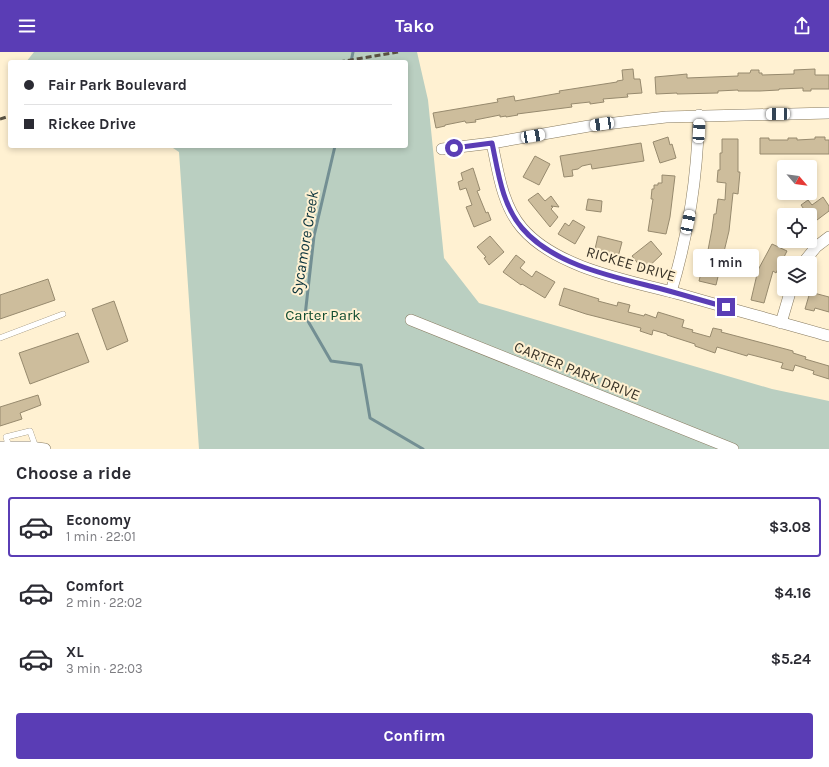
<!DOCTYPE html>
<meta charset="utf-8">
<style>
:root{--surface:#fff;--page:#f2f2f3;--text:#2b2b33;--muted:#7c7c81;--line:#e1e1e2;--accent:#5a3db5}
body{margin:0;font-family:Karla,sans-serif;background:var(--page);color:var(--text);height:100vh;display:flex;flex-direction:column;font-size:15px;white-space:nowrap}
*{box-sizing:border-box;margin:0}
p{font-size:13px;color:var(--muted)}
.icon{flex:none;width:22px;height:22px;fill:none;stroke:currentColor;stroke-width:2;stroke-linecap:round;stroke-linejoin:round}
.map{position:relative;height:397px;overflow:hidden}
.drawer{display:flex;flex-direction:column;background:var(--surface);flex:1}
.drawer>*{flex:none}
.banner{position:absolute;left:8px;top:8px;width:400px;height:88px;border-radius:4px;box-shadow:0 2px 6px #0003;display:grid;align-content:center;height:88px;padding:0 16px;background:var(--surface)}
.needle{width:26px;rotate:118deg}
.fabs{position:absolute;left:777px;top:108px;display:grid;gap:8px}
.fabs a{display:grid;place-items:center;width:40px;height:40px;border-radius:4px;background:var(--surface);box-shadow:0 2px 6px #0003;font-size:20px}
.end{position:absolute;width:18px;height:18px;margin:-9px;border:5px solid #5a3db5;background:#fff;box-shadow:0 0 0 2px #fff}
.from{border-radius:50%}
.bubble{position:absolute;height:28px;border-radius:4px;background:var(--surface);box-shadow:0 2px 6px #0003;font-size:13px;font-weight:700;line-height:28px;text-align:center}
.car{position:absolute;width:12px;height:24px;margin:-12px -6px;border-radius:5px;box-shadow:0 0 3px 1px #0007;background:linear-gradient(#fff 24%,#345 0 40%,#fff 0 76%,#345 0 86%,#fff 0)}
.banner b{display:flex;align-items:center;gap:14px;height:38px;font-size:15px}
.banner b+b{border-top:1px solid var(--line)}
.banner i{width:10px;height:10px;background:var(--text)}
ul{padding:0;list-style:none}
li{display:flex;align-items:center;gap:12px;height:60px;margin:0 8px 6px;padding:0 8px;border:2px solid transparent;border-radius:4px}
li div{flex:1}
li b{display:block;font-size:15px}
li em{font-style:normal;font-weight:700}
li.current{border-color:var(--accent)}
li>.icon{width:36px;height:36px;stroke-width:1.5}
h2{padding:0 16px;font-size:18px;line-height:48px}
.primary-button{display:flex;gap:8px;margin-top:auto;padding:8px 16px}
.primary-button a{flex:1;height:46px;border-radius:4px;background:var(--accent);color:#fff;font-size:16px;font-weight:700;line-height:46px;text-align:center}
header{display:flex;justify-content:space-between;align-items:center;height:52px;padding:0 16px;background:var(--accent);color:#fff;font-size:18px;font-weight:700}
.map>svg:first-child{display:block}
</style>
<header><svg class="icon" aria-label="menu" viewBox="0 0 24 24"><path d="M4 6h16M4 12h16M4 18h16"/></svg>Tako<svg class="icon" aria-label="share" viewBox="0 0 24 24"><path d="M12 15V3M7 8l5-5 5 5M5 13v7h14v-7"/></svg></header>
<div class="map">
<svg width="829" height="397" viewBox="0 0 829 397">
<rect width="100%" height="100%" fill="#fff1d2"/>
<path fill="#bacfc1" d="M34 0H417L428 48 444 206 479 251 772 337 829 349V397H199L179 100 170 94H406V10H26Z"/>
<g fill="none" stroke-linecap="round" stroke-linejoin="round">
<path stroke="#738f93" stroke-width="3" d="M351 10 353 0
M335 94 314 184 305 264 331 309 361 313 370 366 423 397"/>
</g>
<path fill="#cdbd9c" stroke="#978a6e" d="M633 17 634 27H640L642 41 627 42 628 45 603 47 604 50 590 52V50L571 52 572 55 517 62 518 63 506 65V64L500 65V63L475 68 476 70 466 71 465 69 445 73V74L436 76 433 61 498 50 497 47 514 44 515 49 560 41 559 39 617 30V29L623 28 622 18Z
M815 17V23H829V37H811V39H803V36L779 37V38L760 39H738V38L718 39V41L677 42V41L656 42 655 25 677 23 687 22V26L738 24V21H750L751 18H759V21H762V23L794 22V18Z
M668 85 670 93 672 92 676 106 660 111 653 90Z
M815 85H825V88H829V102H760V86H769V88H788V86H797V88L815 87Z
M722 87H738V120H740L738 142 733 141 729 179 716 233 699 229 701 221H699L701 213 705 214 709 198H708L712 177 714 162H716L718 147 725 148 726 131 717 130 718 118H720V101H722Z
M641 91 644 109 592 117 591 112 582 114 578 117 572 118 573 124 564 125 560 104Z
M535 104 550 112 539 133 523 125Z
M473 116 480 138 477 139 486 161 488 160 491 168 474 175 466 155 472 153 466 136 460 138 458 130 463 128 461 121Z
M662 123 675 124 670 165 666 182 648 179 653 147H651L652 137H654V133H658V131H662Z
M538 141 545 149 551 144 559 155 551 154 553 155 551 157 558 165 550 175 528 148Z
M823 145 829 154V159L813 171 810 166V163H808L801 153 808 148 812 153Z
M588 147 602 149 601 160 586 158Z
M573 168 585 175 575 192 558 182 565 171 569 174Z
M490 184 504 200 489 213 484 206 486 205 477 195Z
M598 184 622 190 618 205 595 197Z
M651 189 662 202 644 219 632 204Z
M772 192 787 199 776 221 773 219 764 251 751 248 758 218Z
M516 203 525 210 520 216 532 225 536 219 555 230 545 246 522 232 521 233 503 220Z
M48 227 55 248 0 267V243Z
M564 236 599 247 598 249 617 254 618 250 630 253 628 260 644 264 645 262 656 266 658 260 684 268 682 275 693 278 692 280 710 285 713 276 722 278 721 280 793 299V301L806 305 805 307 829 314V327L813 322 814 319 795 313 793 319 781 316 783 311 748 302 747 304 717 295 715 301 695 294V292L667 283V282L653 278 652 283 640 279 641 276 586 262 559 253Z
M810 240 829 245V260L815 256 814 259 805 257Z
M114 249 128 289 107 298 92 257Z
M78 281 89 310 30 332 19 301Z
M38 343 41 353 20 361 22 367 0 374V355Z"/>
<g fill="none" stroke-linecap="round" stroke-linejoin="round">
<defs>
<path id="service" d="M0 286 63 262
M9 395 6 385 30 379 36 396"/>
<path id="minor" d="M492 91C498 119 502 153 522 176 557 217 632 229 683 243 731 257 780 270 829 284
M442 97 492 91 589 74 666 65 829 61
M803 211 816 195 829 185
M671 240C689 180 697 126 699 63
M411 268 733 397
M781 271 791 237
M0 395H30L45 397"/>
</defs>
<use href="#service" stroke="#887b60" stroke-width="6"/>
<use href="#minor" stroke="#887b60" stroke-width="12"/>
<use href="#service" stroke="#fff" stroke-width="5.5"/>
<use href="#minor" stroke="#fff" stroke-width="11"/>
<path stroke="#585142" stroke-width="3" stroke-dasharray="6 3" stroke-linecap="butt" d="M339 10 398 0
M0 67 10 64"/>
</g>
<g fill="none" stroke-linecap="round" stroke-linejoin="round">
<path stroke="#5a3db5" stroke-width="5" d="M454 96 492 91C498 119 502 153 522 176 553 213 614 225 658 236 681 242 703 249 726 255"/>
</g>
<g text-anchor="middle" stroke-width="4" stroke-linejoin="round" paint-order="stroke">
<g font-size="15" fill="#393327" stroke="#fff1d2">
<text transform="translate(631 212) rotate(16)" y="5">RICKEE DRIVE</text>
<text transform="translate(577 319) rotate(22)" y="5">CARTER PARK DRIVE</text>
</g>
<g font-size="15" fill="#0f4b2f" stroke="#fff1d2">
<text x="323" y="268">Carter Park</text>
</g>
<g font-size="16" font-style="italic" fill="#0c353e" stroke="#fff1d2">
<text transform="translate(304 191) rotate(-81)" y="6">Sycamore Creek</text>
</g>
</g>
</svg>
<div class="fabs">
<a><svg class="needle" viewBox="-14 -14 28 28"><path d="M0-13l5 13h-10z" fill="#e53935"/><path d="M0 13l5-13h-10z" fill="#7c7c81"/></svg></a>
<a><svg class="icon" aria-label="locate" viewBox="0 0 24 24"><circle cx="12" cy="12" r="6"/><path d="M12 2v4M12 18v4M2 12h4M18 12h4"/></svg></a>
<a><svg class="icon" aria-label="layers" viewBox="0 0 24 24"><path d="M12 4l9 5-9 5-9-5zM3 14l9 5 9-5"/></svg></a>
</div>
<i class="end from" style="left:454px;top:96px"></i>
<i class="end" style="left:726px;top:255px"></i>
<div class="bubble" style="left:693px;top:197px;width:66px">1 min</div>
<i class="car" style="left:778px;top:62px;rotate:269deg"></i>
<i class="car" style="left:602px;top:72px;rotate:262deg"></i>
<i class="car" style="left:699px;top:79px;rotate:3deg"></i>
<i class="car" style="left:533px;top:84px;rotate:80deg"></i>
<i class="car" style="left:688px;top:170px;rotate:12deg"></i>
<div class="banner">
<b><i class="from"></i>Fair Park Boulevard</b>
<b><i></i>Rickee Drive</b>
</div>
</div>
<section class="drawer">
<h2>Choose a ride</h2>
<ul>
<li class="current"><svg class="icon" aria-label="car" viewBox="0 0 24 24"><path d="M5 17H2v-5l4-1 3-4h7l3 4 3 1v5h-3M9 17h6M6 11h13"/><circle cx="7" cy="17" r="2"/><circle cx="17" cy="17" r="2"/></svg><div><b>Economy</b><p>1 min · 22:01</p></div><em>$3.08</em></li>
<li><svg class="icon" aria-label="car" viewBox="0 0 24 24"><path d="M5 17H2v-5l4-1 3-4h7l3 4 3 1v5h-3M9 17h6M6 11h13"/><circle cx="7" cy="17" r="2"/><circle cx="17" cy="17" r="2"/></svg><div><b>Comfort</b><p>2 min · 22:02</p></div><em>$4.16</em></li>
<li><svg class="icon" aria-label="car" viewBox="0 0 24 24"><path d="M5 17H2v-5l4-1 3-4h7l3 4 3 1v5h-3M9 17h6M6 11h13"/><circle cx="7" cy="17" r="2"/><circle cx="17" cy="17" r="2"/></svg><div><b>XL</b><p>3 min · 22:03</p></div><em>$5.24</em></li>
</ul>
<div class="primary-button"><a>Confirm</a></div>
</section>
